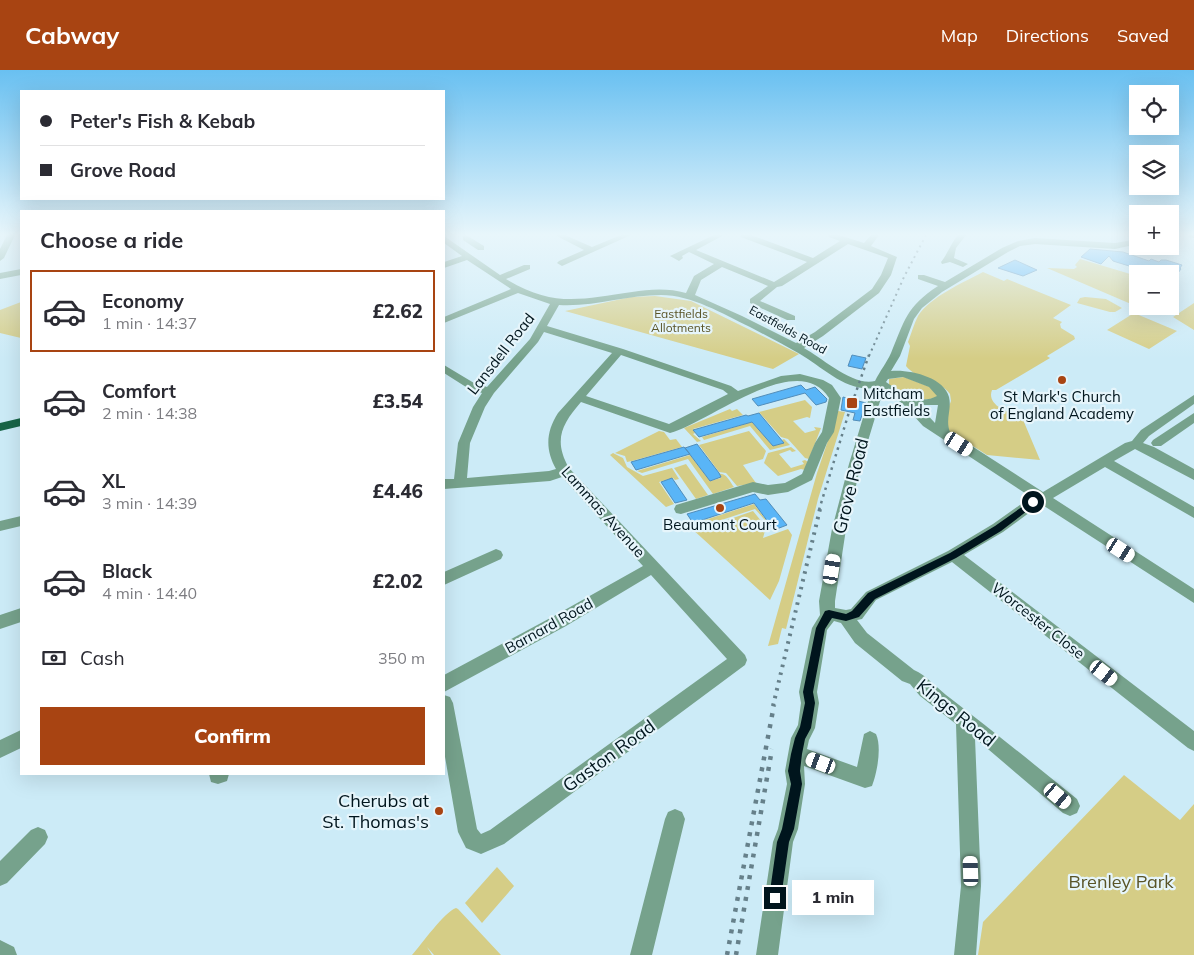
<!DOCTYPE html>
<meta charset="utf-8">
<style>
:root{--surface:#fff;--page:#f7f7f7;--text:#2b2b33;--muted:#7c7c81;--line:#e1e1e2;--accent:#a84412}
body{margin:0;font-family:Mulish,sans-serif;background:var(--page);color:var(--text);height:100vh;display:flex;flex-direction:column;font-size:19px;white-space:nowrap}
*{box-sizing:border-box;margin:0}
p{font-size:16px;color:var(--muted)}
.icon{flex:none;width:28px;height:28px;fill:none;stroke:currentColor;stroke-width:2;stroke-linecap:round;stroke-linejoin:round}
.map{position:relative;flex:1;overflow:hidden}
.sheet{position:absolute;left:20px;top:140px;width:425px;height:565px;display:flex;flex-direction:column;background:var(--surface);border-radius:0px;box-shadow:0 5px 20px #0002}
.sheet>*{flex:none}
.guide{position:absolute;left:20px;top:20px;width:425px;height:110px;border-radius:0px;box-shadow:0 5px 20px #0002;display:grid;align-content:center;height:110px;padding:0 20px;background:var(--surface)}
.buttons{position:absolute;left:1129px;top:15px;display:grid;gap:10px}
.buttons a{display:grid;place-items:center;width:50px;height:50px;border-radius:0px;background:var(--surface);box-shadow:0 5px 20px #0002;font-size:25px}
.end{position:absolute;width:22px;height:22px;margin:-11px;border:6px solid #00151d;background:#fff;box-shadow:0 0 0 2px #fff}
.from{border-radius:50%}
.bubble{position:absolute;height:35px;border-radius:0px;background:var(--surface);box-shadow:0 5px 20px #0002;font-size:16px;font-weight:800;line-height:35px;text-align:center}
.car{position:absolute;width:15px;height:30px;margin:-15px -8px;border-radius:6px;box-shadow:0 0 4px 1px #0007;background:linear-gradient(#fff 24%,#345 0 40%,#fff 0 76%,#345 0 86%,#fff 0)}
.guide b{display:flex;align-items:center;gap:18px;height:48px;font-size:19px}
.guide b+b{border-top:1px solid var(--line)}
.guide i{width:12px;height:12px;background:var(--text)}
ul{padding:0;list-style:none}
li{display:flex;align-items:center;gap:15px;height:82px;margin:0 10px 8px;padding:0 10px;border:2px solid transparent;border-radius:0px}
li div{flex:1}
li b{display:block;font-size:19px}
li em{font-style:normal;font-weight:800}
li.selected{border-color:var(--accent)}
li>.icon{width:45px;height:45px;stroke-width:1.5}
h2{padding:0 20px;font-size:22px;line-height:60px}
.pay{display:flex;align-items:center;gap:12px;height:55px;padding:0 20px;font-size:19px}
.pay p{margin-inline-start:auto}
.cta{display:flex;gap:10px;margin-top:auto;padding:10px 20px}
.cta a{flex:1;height:58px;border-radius:0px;background:var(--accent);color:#fff;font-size:20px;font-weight:800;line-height:58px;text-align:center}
header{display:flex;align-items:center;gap:30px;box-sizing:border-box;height:70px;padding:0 25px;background:var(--accent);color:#fff}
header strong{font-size:24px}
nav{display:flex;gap:28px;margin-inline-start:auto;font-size:18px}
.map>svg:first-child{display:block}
</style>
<header>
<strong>Cabway</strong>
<nav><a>Map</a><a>Directions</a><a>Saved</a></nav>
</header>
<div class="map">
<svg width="1194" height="885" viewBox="0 0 1194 885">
<rect width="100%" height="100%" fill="#ccebf7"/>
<path fill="#d5cd86" d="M1080 189 1137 206V231L1131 234 1047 198 1074 199 1077 197 1075 195Z
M983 202 1004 211 1007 209 1071 235 1053 248 1062 252 1060 254 1061 258 1074 266 1075 269 1047 286 1050 288 996 320H992C986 335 1009 344 1021 345L1040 390 987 385 949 361 943 352 951 331 950 324C939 309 917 310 906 296L910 276 908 272C911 264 914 254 918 246 930 227 964 212 983 202Z
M655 226 691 231 799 284 773 299 565 241 631 227Z
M1085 227 1106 229 1122 238 1115 242H1110L1077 233 1080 228Z
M21 232V268L0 263V240Z
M1194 233V260L1173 247Z
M1134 243 1177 261 1149 279 1107 260Z
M904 307 930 317 937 324V328L914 331 889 315V309Z
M805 330 812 337 810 348 807 347 793 351 805 363 816 360 814 357 821 358 809 389 805 388 788 369 781 367 759 342Z
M730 339 732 341 737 339 743 345 693 359 695 363 693 364 701 371 697 372 684 358Z
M838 341 845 342 818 429 786 559 782 558 778 574 768 576 817 403Z
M752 352 773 376 784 373 782 370 784 369 790 375 770 380 750 356 704 370 702 367Z
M659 361 664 362 670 370 676 369 682 377 632 391 627 392 625 386 615 383Z
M749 361 766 381 763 389 743 395 756 413 737 416 726 403 719 402 699 375Z
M791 377 796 381 792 382 790 380 779 384 791 398 804 394 802 391 805 390 808 392 805 400 801 399 778 406 764 393 768 383Z
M613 383 623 388 627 397 643 406 672 398 679 409 675 410 673 408 659 412 674 434 666 437 610 385Z
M690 385 710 411 721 408 719 404C726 402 730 412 734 417L713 424 688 389 642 403 637 401Z
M686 394 708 425 696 429 674 398Z
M754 434 772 458 755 439 697 458 694 456 697 455 696 453Z
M753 441 766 457 763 468 788 459 792 465 779 511 770 530 691 458 699 460Z
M1124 705 1180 750 1194 734V885H978L983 852Z
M497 797 514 816 482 853 465 833Z
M456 838 458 839 501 885H434L427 877 432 885H412C422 874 444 842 456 838Z"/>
<path fill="#59b5f7" stroke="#528db9" d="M1090 179 1123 182 1149 191 1151 189 1159 192 1161 190H1166L1182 195 1180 198 1181 199 1170 213V204H1155L1113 191 1109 186 1101 194 1081 187Z
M1015 190 1037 200 1023 206 998 198Z
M852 285 866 288 862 299 848 296Z
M801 315 806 320 815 317 827 329 826 332 816 335 805 323 758 336 752 329Z
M843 327 866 333 860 351 853 350 855 343 841 340Z
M759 343 784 373 773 376 752 352 699 367 693 360 746 345 748 346Z
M697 374 719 403 721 407 710 411 685 378Z
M684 377 690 384 636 400 631 392Z
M672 408 687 430 675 433 661 412Z
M755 424 760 430 766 429 787 455 774 460 754 433 693 453 687 444Z"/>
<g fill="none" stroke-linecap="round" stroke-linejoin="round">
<path fill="#76a28c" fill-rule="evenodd" d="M7 165H15L4 188 0 191V179Z
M466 165 484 176V180H478L463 170V166Z
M555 165H565L592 177 621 165H631L562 196 557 193 559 191 584 180Z
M714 165H724L696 180 774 212 807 192 741 167 740 165H751L813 188 840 171 829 167 828 165H839L864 173 871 165H879L871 176 897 187 891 205 879 223 823 266 804 278C822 288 854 317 875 311 880 301 887 292 891 283 905 250 906 237 938 216L918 209V205H924L945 212 1002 178 1018 171 1035 168 1115 173 1138 169V174L1115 179 1035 174 1020 176 1008 182 942 222 922 238 914 249 900 286 891 301C909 299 944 307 949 327 952 339 945 350 950 362L1043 422 1125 373 1132 371 1141 360 1194 325V334L1149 366 1143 373 1154 377 1194 399V410L1135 379 1114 391 1194 437V448L1105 397 1053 428 1194 519V533L1041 434 1003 462 964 485 1194 661V681L1188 678 952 492 876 530 862 549 857 550 867 563 914 600C926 605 939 620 950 628 993 661 1035 695 1077 729L1080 736 1077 743 1070 746 1063 743 975 668 981 816 976 885H954L961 816 956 654 920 626 910 614 902 611 855 573 841 553 834 551 827 560 826 567 817 622 819 633 815 658 809 670 807 679 857 697 864 664 870 661 876 664C882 677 877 703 872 716L865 718 804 696 805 714 798 759 793 772 778 885H756L773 772 778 759 787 714 785 701 791 668 798 655 801 633 799 622 810 567 812 558 820 545 819 531 832 459 849 394 869 328 875 324 881 328 861 394 846 459 835 531V538L846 540 851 539 866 522 948 481 993 454 1031 427 923 356 903 334 879 317C849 325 824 298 800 284 784 275 767 266 750 257 723 244 692 225 661 225 627 225 594 237 559 235L547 256 623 279 731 316 738 321 781 306 800 304 823 310 832 315 841 328 834 362 827 373 812 410 788 422 768 425 753 422 681 444 676 443 674 439 676 435 753 412 768 415 785 413 802 404 815 373 822 362 829 328C798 278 708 353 670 363L581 332C562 354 553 370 569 398L745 585 747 590 745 595 504 774 481 784 466 778 458 762 444 681V625L450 627 453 633 477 759 481 764 490 760 727 589 651 505 566 556 444 622V605L554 546 643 496 562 407 550 411 444 419V409H454L458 373 473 337 482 323 466 317 444 303V295L474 313 487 317 530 269 550 234 518 223 444 253V247L511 219 467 190 444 198V192L462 186 444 173V166L500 205 524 195H530V199L506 209C554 238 581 229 632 222 650 219 669 218 686 223L694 206 714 194 689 182 682 186 683 188 679 191 670 186ZM848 174 888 188 881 205 872 219 815 262 796 273 742 246 695 225 701 210 722 197 768 216 750 229V233L787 250H795V246L760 231 777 217 782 216ZM544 262 612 283 558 343C546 362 545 379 556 399L549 401 467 408 470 373 485 337 494 323 538 272ZM621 285 723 320 728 324 669 354 586 326ZM903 307 929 317 937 326C918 336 901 322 886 312L888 309ZM918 335H938L935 353Z
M958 165H966L956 178 954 188 968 194 963 197 950 192 942 194 941 192C947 185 951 173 958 165Z
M1188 165H1194V168L1189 167Z
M21 199V205L0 209V203Z
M1194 343V353L1161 376H1153L1151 373 1153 370Z
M21 446V456L0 461V451Z
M496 479 501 481 503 485 501 489 444 515V502Z
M21 538V552L0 559V545Z
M21 660V678L0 688V670Z
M209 704H229L227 711 218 714 211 712Z
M675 739 682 742 685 749 652 885H630L665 749 668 742Z
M38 757 45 760 48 767 45 774 7 813 0 816V791L31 760Z
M0 870 14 877 17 885H0Z"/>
<path fill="#186547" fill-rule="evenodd" d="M21 348V356L0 361V353Z"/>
<path stroke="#66808a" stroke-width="2" stroke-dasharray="2 4" stroke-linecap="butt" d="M869 286 904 207 926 165"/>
<path stroke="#66808a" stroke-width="2.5" stroke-dasharray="2.5 4.5" stroke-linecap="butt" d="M819 440 850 339 869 285"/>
<path stroke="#66808a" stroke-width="4" stroke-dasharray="2.5 5.5" stroke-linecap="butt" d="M773 636 820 439"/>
<path stroke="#66808a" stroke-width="4.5" stroke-dasharray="4 7" stroke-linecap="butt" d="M727 885 774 635
M736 885 772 679"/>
</g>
<linearGradient id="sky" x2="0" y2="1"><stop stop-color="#69c0f1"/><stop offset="0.57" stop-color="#e8f6fb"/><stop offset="1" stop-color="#e8f6fb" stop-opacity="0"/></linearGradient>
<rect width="1194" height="289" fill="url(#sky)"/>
<path fill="#00151d" d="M1033 429 1036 430V434L1001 461 956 488 875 529 859 547 846 551 832 548 825 559 813 622 815 633 811 658 805 669 802 684 800 701 802 714 794 759 789 772 781 828 780 833 775 834 771 833 769 828 777 772 782 759 791 714 788 701 791 684 795 668 800 657 805 633 803 622 816 558 825 541 829 540 846 544 852 541 868 523 950 483 995 456Z"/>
<g fill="#a84412" stroke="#e6f5fb" stroke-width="2">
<circle cx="1062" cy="310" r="5"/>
<rect x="846" y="327" width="12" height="12" rx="2.5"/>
<circle cx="720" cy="438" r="5"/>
<circle cx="439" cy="741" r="5"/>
</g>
<g text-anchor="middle" stroke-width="4.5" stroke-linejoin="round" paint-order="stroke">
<g font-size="12" fill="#595427" stroke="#e6f5fb">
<text x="681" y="248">Eastfields<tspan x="681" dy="14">Allotments</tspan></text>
</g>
<g font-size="12" fill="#00151d" stroke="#e6f5fb">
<text transform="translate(788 260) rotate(29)" y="4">Eastfields Road</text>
</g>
<g font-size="15" fill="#00151d" stroke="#e6f5fb">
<text transform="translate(501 284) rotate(-52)" y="5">Lansdell Road</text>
<text transform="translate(603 442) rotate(48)" y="5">Lammas Avenue</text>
<text transform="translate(1038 551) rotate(38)" y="5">Worcester Close</text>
<text transform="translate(549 556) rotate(-29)" y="5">Barnard Road</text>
</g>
<g font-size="15" fill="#00151d" stroke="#e6f5fb">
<text x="863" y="329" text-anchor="start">Mitcham<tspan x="863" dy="17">Eastfields</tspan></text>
<text x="1062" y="332">St Mark's Church<tspan x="1062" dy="17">of England Academy</tspan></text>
<text x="720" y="460">Beaumont Court</text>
</g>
<g font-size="18" fill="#00151d" stroke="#e6f5fb">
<text transform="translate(851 416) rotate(-76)" y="6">Grove Road</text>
<text transform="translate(956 643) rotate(39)" y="6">Kings Road</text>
<text transform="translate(609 686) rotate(-36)" y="6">Gaston Road</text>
</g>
<g font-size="18" fill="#00151d" stroke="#e6f5fb" text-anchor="end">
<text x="429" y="737">Cherubs at<tspan x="429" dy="21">St. Thomas's</tspan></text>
</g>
<g font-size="18" fill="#595427" stroke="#e6f5fb">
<text x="1121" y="818">Brenley Park</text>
</g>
</g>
</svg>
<div class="buttons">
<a><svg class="icon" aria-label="locate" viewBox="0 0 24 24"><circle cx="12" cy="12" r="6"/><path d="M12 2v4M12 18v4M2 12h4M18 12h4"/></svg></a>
<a><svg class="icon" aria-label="layers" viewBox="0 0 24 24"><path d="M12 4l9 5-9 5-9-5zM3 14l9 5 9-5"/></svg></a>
<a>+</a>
<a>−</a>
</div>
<i class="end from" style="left:1033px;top:432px"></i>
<i class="end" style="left:775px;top:828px"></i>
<div class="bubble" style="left:792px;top:810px;width:82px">1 min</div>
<i class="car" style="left:959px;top:374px;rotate:123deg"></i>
<i class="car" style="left:1121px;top:480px;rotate:123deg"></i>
<i class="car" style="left:832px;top:499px;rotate:9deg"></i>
<i class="car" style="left:1104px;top:603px;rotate:128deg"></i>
<i class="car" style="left:821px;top:693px;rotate:291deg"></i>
<i class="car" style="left:1058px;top:726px;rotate:130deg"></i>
<i class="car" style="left:971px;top:801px;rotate:358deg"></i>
<div class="guide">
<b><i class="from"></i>Peter's Fish &amp; Kebab</b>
<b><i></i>Grove Road</b>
</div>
<section class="sheet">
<h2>Choose a ride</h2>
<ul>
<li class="selected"><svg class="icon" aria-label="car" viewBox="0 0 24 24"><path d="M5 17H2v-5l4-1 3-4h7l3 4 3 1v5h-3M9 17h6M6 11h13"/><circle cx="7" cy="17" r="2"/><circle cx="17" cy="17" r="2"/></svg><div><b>Economy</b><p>1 min · 14:37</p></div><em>£2.62</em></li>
<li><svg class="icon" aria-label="car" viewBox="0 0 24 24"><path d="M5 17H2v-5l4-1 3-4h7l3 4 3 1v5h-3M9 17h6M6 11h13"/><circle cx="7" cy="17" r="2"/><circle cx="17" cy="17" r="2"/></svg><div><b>Comfort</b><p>2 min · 14:38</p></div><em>£3.54</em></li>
<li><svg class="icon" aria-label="car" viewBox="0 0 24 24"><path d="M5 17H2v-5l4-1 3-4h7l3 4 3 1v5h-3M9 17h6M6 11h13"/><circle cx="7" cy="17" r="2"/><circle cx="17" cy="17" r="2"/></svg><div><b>XL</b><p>3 min · 14:39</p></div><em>£4.46</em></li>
<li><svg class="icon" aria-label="car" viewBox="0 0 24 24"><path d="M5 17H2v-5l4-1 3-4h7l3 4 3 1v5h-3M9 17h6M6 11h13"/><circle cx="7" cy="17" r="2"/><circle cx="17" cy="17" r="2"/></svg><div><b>Black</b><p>4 min · 14:40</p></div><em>£2.02</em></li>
</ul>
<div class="pay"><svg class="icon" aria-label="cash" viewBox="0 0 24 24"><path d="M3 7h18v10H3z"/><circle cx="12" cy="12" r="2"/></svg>Cash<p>350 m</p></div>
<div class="cta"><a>Confirm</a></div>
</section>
</div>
